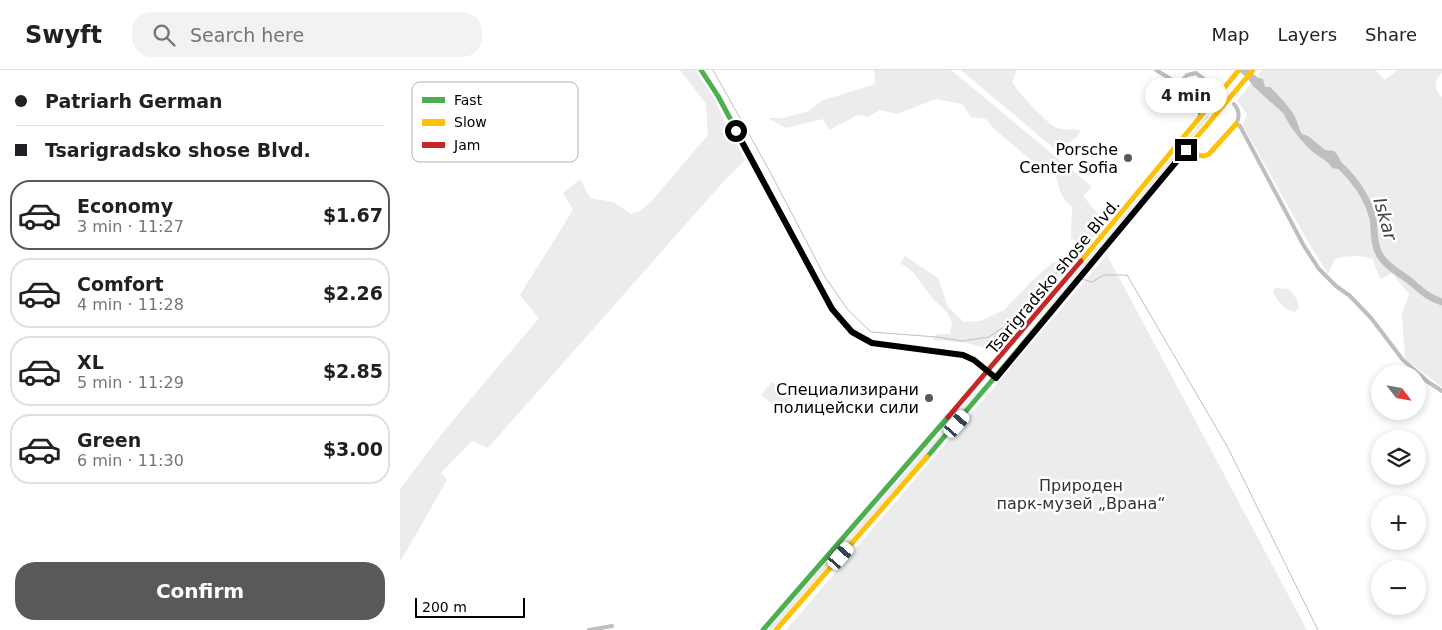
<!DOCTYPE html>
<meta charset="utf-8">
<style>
:root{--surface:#fff;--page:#f2f2f2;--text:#202124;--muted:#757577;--line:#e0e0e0;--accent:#595959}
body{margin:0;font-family:"DejaVu Sans",sans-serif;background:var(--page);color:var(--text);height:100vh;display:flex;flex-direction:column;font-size:19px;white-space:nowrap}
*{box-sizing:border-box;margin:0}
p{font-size:16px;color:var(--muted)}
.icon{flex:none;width:28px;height:28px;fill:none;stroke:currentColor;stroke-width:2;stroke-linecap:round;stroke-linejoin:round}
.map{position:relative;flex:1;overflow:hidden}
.sheet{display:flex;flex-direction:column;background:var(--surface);width:400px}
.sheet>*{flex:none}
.banner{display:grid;align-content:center;height:110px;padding:0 15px;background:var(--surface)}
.needle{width:32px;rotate:121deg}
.fabs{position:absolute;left:971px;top:295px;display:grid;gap:10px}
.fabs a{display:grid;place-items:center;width:55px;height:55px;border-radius:50%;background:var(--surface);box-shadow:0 2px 8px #0003;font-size:25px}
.scale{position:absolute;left:15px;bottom:12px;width:110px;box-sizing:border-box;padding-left:5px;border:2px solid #000;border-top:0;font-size:14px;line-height:18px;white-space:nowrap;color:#000;-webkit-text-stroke:4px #fff;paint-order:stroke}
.end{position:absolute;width:22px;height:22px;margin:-11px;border:6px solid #000;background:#fff;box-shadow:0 0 0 2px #fff}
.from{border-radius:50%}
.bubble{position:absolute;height:35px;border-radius:18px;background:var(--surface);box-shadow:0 2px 8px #0003;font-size:16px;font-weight:700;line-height:35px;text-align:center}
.car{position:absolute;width:15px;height:30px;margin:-15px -8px;border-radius:6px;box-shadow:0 0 4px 1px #0007;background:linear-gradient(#fff 24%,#345 0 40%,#fff 0 76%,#345 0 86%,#fff 0)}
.banner b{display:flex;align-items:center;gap:18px;height:48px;font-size:19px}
.banner b+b{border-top:1px solid var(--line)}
.banner i{width:12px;height:12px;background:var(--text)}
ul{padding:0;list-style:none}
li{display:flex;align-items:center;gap:15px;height:70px;margin:0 10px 8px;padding:0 5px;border:2px solid var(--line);border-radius:20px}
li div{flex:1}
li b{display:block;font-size:19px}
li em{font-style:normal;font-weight:700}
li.current{border-color:var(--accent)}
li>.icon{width:45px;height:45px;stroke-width:1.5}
.cta{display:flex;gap:10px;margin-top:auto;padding:10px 15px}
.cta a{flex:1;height:58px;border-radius:20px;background:var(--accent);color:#fff;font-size:20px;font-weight:700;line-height:58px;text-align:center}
header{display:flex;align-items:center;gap:30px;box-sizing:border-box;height:70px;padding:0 25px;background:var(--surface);border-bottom:1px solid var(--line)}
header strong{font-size:24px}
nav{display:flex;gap:28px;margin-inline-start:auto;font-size:18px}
.search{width:350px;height:45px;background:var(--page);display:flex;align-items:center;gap:12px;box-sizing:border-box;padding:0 18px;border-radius:20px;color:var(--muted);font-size:19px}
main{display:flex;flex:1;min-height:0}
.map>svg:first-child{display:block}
</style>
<header>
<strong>Swyft</strong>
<div class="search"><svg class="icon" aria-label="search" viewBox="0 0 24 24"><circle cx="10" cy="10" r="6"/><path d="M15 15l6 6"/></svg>Search here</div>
<nav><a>Map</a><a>Layers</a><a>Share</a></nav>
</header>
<main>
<section class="sheet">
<div class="banner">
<b><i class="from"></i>Patriarh German</b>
<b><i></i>Tsarigradsko shose Blvd.</b>
</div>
<ul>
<li class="current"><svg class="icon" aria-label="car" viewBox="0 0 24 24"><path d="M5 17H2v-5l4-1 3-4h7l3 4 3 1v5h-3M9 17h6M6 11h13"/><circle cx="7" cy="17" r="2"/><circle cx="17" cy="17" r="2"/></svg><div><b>Economy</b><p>3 min · 11:27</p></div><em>$1.67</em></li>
<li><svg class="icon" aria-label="car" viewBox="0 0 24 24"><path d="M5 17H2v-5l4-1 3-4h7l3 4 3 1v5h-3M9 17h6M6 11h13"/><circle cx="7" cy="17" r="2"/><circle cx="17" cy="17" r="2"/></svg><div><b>Comfort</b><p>4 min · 11:28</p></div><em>$2.26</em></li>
<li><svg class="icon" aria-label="car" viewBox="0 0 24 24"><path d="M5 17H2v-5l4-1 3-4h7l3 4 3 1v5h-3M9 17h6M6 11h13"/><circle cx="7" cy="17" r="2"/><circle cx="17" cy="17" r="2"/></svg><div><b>XL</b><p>5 min · 11:29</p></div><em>$2.85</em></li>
<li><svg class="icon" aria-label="car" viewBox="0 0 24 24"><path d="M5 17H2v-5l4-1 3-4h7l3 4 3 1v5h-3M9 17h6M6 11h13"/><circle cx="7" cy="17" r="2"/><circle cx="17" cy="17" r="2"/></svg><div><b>Green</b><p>6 min · 11:30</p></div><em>$3.00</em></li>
</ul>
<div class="cta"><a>Confirm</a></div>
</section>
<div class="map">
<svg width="1042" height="560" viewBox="0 0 1042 560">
<rect width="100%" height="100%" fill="#fff"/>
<path fill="#ececec" d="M280 0H295L313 26 326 54 345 90 324 111 88 378 72 371 41 403 47 410 0 492V419L44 361 139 248 120 225 173 140 163 123 180 109 190 128 213 132 231 144 240 141 250 133 308 65 306 34Z
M474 0H551L692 117 683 126 702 149 696 158 699 162C692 169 681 175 671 168L672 137C669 134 665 131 663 127 656 116 660 100 643 100L594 59 586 49 571 47 562 34 536 29 497 44 480 40 468 47 458 45 429 60 423 49 386 58 368 48H383L409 41 421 31 475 14Z
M561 0H617L612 12C618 22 646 53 657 58 664 60 674 59 681 60L677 67 657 81Z
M862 0H976L984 10 998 0H1042V3C1033 11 1034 20 1042 27V317L1005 289 1002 244 1009 224 992 203 981 209 975 197 973 189C959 185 949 185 935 189L928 204 910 175 843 56 847 44 837 31Z
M807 45 809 47 598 301 635 253Z
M707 185 907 560H386Z
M505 186 538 208 548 237 564 252 580 251 604 240 631 212 653 192 664 194 668 197 596 282 568 273 533 270 537 264H550L552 253 547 242 533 229 513 202 500 193Z
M875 218 890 219 897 230 899 237 895 242C884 240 879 232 873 223Z
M372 312 391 328 380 341 361 325Z
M579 319 580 320 542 366 372 560H368Z"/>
<path fill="#bfbfbf" d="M838 0H849L858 8 863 9 865 17H870C879 26 891 38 896 49 898 54 899 59 902 64L908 66 925 80 934 81C941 88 940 92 945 100L932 98C927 90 924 90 917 85 906 78 888 55 884 44L853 16 848 9Z"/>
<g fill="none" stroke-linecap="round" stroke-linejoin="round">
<path stroke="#bfbfbf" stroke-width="1" d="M313 0 368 98 425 207 448 240 471 262 537 267 562 271 589 267 611 252 646 209 660 201 666 203
M682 209 692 212 704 205H727L827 376 918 560"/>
<path stroke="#bfbfbf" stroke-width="7" d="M938 94C954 108 968 128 973 149 975 161 973 176 981 187 988 198 1000 203 1010 211 1021 220 1028 228 1042 232"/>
<path stroke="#bebebe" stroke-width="4" d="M756 0 779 14 787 5 796 3 816 18
M834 34C839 40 840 47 836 54L840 56 904 176 919 199 936 216 950 226 971 248 1003 290 1028 312 1042 321
M189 560 212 556"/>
<path stroke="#4caf50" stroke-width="5" d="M301 0 318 26 412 201
M779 14C792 23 801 31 817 25
M797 26 802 37 800 47
M527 387 684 202
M363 560 548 347"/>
<path stroke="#ffc107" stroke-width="5" d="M782 90 791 84 804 86 809 84 836 54
M681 191 839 0
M412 201C427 230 440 260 472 273L563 285 573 290 596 308
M684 202 853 0
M376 560 527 387"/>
<path stroke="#c62828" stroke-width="5" d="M548 347 681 191"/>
</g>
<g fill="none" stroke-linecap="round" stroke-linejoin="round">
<path stroke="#000" stroke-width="6" d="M336 61 432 239 452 262 472 273 563 285 574 290 596 308 786 80"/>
</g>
<g fill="#595959" stroke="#fff" stroke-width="2">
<circle cx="728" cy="88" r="5"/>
<circle cx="529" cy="328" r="5"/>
</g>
<g text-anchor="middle" stroke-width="5" stroke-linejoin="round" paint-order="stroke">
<g font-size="16" fill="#000" stroke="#fff" text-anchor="end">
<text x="718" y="85">Porsche<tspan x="718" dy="18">Center Sofia</tspan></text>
<text x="519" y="325">Специализирани<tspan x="519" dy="18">полицейски сили</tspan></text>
</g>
<g font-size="16" fill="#000" stroke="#fff">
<text transform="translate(653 206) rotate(-50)" y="6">Tsarigradsko shose Blvd.</text>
</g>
<g font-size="16" fill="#333" stroke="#fff">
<text x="681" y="421">Природен<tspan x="681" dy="18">парк-музей „Врана“</tspan></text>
</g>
<g font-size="18" font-style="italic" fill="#444" stroke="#fff">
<text transform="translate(985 149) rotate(74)" y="6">Iskar</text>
</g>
</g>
<rect x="12" y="12" width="166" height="80" rx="8" fill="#fff" stroke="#b2b2b2" stroke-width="1"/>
<rect x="22" y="27" width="23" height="6" fill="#4caf50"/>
<rect x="22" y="49" width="23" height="7" fill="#ffc107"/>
<rect x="22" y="72" width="23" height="6" fill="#c62828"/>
<g font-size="14" fill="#000">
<text x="54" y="35">Fast</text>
<text x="54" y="57">Slow</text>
<text x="54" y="80">Jam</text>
</g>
</svg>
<div class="fabs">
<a><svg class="needle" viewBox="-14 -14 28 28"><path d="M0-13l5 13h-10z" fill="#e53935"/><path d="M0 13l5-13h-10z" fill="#757577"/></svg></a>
<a><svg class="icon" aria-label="layers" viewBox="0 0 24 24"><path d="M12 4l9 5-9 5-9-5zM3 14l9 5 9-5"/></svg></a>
<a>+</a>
<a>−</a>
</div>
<div class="scale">200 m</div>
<i class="end from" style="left:336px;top:61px"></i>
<i class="end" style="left:786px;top:80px"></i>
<div class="bubble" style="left:745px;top:8px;width:82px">4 min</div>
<i class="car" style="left:557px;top:354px;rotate:41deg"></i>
<i class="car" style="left:441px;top:486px;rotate:41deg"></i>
</div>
</main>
